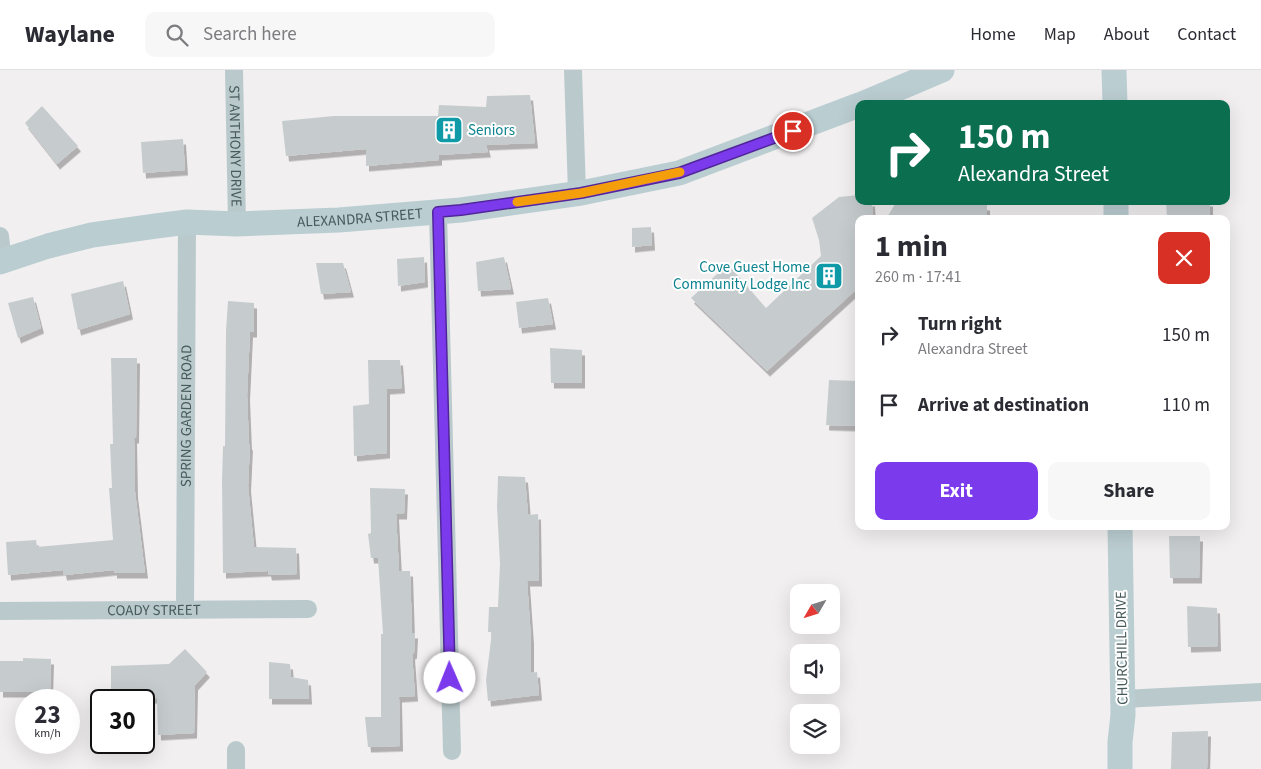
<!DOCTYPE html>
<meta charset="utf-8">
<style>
body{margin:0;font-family:"Source Sans 3",sans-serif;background:#f7f7f7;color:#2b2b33;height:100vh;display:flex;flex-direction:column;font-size:19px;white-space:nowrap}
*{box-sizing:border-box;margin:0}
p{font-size:16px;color:#7c7c81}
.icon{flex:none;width:28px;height:28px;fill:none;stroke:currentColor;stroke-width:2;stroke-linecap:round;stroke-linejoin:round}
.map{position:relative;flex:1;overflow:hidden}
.side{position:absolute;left:855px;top:145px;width:375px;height:315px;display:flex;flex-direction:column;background:#fff;border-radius:10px;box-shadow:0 5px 20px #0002}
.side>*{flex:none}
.banner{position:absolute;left:855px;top:30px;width:375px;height:105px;border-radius:10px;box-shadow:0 5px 20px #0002;background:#0b6e4f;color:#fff;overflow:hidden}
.needle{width:32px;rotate:231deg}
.buttons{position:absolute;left:790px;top:514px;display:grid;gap:10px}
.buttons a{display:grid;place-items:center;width:50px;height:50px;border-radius:10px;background:#fff;box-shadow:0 5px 20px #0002;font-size:25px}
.speed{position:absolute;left:15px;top:619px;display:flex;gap:10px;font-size:25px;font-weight:700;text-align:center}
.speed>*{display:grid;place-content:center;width:65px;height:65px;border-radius:50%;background:#fff;box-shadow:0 5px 20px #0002;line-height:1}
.speed small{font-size:12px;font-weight:400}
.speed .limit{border:2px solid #111;border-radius:8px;background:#fff;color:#111}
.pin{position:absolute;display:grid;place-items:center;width:42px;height:42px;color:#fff;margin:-21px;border:2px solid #fff;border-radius:50%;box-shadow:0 1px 5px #0007}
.me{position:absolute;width:55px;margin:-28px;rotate:359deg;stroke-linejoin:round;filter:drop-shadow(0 0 4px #0008)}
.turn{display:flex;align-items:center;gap:18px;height:105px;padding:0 20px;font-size:22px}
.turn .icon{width:65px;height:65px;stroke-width:2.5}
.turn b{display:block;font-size:35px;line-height:42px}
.round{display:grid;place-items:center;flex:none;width:52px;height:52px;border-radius:10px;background:#f7f7f7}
.overview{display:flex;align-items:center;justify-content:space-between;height:85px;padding:0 20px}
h1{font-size:30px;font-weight:700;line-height:38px}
.button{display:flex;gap:10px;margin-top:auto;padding:10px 20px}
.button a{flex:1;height:58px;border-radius:10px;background:#7c3aed;color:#fff;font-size:20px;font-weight:700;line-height:58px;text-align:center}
.button a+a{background:#f7f7f7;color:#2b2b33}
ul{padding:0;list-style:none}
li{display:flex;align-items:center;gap:15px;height:70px;padding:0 20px}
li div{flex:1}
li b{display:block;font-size:19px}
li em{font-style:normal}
header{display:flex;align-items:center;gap:30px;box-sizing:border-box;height:70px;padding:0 25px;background:#fff;border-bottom:1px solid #e1e1e2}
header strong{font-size:24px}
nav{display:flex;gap:28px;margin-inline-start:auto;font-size:18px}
.search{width:350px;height:45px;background:#f7f7f7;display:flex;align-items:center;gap:12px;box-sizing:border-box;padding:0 18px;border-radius:10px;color:#7c7c81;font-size:19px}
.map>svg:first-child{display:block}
.building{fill:#c6ccce;filter:url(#shadow)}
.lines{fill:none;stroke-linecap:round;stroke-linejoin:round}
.street{stroke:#bacacc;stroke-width:18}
.secondary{stroke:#bacdd1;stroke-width:25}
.route-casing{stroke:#51269a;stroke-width:12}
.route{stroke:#7c3aed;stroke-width:9}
.slow{stroke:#f59e0b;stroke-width:9}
.labels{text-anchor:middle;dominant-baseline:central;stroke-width:4;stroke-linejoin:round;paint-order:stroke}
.culture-label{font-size:15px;fill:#0d838f;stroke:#fff;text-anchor:start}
.street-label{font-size:15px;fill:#475a5c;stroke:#fff}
</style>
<header>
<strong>Waylane</strong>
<div class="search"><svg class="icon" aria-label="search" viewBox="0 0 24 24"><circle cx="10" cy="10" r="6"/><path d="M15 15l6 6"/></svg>Search here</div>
<nav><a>Home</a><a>Map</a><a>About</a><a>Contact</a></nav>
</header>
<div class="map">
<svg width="1261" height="699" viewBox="0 0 1261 699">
<defs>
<filter id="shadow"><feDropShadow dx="3" dy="5.5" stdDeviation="0" flood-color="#0004"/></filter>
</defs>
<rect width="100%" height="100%" fill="#f1eff0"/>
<path class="building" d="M530,25l5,48 -49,2 2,7 -49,3v5l-73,6v-17l-80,7 -4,-35 52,-5h104l1,-11 47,2 1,-11z
M42,36l36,40 -21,18 -32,-41z
M183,69l2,31 -42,3 -2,-31z
M859,125v6h13l1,18h-14v68l-92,84 -76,-73 37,-34 38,44 55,-52 -2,-16 -7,-22 27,-21z
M897,131l90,4v14h-101z
M1166,131h44v18h-43z
M651,157l1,18 -20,2v-19z
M424,187l1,25 -27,4 -1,-27z
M504,187l7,32 -33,2 -2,-29z
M316,193h27l8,29 -30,2z
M123,211l7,33 -52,16 -7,-36z
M33,227l8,31 -23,10 -10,-35z
M548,228l5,26 -34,4 -3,-26z
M228,231l26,2v29h-4l-3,63 2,50 1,-1 -2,42 6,61 42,1 1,26 -28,1 -1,-4 -45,2 -1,-93 1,-34h2l1,-115z
M550,278l32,2v33h-31z
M111,288h26l-1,80h-2l1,54 10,81h-31v-3l-50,5 -1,-5 -55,5 -2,-33 30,-2 1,7 76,-7 -4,-52h3l-2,-44h3z
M368,290h32l2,28 -15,1v64l-33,3 -1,-50 16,-2z
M829,310l30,1v45l-33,-1z
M498,406l27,1 3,38 10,-1 1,67h-12l4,58v34l6,-1 2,23 -51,6 -2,-21 6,-48h-4l1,-25h9l2,-43 -3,-57z
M370,418l35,1 -1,25h-8l3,57h11l2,62h3l-1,20 -2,1 3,42 -16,1 1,49 -32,1 -3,-30h16v-83h2l-5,-76h-7l-3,-24 3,-1z
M1169,466h31l-1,42h-29z
M1187,536l30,2 1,38 -30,1z
M185,579l22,23 -12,13 -1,48 -36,2 -1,-37 -46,2v-34l58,-2z
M23,588l28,1 -1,33h-50v-31h23z
M269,592l21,2 1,13 17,3 1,19h-40z
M1208,661l-1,38h-36l1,-37z"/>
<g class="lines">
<g class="street">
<path id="s1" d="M234,0l3,154"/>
<path d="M573,0l4,123"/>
<path d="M438,142l14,539"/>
<path d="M0,166l3,25"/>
<path id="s2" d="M185,540l2,-388"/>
<path id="s3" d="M0,541l308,-2"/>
<path d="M1123,629l138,-7"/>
<path d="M236,699v-19"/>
</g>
<g class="secondary">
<path d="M1114,0l1,34"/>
<path d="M862,34l80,-34"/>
<path d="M1116,131v18"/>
<path id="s4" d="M0,192l48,-16 44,-11 64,-9 31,-4 50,2 102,-4 122,-10 120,-17 98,-20 180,-68"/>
<path d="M1120,699v-27l3,-27 -3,-189"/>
</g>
</g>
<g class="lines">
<defs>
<path id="route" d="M450,608l-12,-466 23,-2 120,-17 98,-20 114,-42"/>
</defs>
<use href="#route" class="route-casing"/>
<use href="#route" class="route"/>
<path class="slow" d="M517,132l64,-9 99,-21"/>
</g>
<defs>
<symbol id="building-square" viewBox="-11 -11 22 22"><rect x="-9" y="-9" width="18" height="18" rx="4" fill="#0f9aa8" stroke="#fff"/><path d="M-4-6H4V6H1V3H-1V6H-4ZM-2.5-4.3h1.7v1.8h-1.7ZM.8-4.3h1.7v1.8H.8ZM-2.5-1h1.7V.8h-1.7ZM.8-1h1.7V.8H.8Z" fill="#fff"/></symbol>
</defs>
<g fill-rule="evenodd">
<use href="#building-square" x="433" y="44" width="32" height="32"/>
<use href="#building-square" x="813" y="190" width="32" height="32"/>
</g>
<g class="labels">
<g class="culture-label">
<text x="468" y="60">Seniors</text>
<text x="810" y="197" text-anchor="end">Cove Guest Home<tspan x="810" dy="17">Community Lodge Inc</tspan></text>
</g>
<g class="street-label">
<text stroke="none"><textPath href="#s1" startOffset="76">ST ANTHONY DRIVE</textPath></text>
<text stroke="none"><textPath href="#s4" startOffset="365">ALEXANDRA STREET</textPath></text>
<text stroke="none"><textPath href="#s2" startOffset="194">SPRING GARDEN ROAD</textPath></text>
<text stroke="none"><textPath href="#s3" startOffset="154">COADY STREET</textPath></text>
<text transform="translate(1122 578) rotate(-91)">CHURCHILL DRIVE</text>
</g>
</g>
</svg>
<div class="buttons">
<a><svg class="needle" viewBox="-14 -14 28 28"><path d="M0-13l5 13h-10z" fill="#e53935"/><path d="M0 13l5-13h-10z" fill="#7c7c81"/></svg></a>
<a><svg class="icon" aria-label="sound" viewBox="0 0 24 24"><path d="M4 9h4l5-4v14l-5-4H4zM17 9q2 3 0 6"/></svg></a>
<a><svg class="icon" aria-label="layers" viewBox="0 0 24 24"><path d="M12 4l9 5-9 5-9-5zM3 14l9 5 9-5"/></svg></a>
</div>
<div class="speed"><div>23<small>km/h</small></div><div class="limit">30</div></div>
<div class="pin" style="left:793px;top:61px;background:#d93025"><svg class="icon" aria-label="arrive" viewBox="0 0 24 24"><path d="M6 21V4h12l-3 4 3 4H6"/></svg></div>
<svg class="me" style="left:450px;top:608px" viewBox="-20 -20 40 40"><circle r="19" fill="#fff"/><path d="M0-13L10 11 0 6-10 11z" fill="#7c3aed"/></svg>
<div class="banner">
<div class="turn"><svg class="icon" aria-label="right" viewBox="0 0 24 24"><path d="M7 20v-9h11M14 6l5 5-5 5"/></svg><div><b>150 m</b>Alexandra Street</div></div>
</div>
<section class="side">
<div class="overview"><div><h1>1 min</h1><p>260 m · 17:41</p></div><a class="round" style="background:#d93025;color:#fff"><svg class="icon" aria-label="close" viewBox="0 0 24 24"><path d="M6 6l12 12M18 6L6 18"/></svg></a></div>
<ul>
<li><svg class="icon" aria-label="right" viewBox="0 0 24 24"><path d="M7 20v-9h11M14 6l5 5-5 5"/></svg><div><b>Turn right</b><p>Alexandra Street</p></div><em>150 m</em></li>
<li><svg class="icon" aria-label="arrive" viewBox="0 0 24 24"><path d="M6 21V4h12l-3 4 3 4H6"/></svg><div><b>Arrive at destination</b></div><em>110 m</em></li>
</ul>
<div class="button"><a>Exit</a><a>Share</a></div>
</section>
</div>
